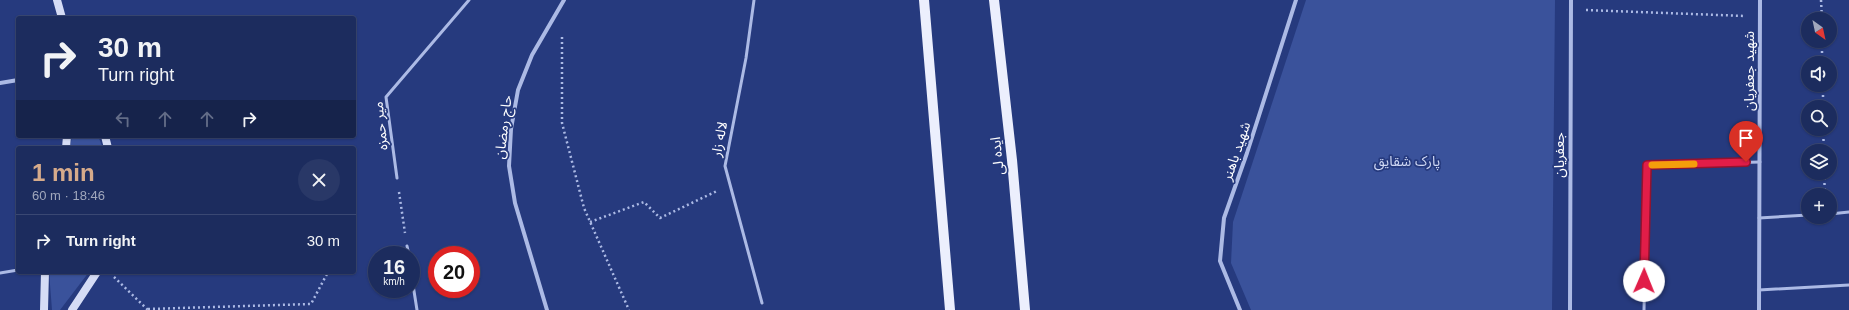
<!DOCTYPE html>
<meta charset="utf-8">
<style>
body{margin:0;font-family:Arial,"Noto Sans Arabic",sans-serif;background:#293867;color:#f1f3f6;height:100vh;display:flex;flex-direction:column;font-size:15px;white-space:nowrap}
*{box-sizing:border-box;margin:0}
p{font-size:13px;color:#a0a7bc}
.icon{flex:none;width:22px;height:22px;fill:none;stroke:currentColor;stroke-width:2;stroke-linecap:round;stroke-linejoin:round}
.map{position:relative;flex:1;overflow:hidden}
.panel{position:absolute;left:16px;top:146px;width:340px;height:128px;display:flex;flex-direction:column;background:#1c2c5e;border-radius:4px;box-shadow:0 1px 3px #0004,0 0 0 1px #3a4873}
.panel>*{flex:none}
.banner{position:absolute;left:16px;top:16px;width:340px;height:122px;border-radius:4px;box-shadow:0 1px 3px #0004,0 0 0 1px #3a4873;background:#1c2c5e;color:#f1f3f6;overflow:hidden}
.needle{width:26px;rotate:147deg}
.controls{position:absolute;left:1801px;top:12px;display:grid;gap:8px}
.controls a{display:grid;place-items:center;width:36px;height:36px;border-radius:50%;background:#1c2c5e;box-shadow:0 1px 3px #0004,0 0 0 1px #3a4873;font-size:20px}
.speed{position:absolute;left:368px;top:246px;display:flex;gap:8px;font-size:20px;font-weight:700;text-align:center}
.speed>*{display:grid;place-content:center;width:52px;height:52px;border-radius:50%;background:#1c2c5e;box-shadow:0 1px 3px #0004,0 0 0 1px #3a4873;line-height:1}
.speed small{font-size:10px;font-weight:400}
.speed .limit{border:6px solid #d22;background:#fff;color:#111}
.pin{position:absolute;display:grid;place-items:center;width:34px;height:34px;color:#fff;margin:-41px -17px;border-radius:50% 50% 50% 0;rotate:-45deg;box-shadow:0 0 4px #0007}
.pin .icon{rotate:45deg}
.me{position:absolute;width:44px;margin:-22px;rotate:1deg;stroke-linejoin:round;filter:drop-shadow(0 0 3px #0008)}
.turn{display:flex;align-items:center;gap:14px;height:84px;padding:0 16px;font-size:18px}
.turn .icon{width:52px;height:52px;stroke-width:2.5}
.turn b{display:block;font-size:28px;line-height:34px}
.lanes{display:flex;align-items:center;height:38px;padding:0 16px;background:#0003;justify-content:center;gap:20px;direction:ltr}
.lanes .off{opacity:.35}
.round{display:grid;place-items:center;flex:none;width:42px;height:42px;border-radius:21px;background:#293867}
.headline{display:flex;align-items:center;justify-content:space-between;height:68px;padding:0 16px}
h1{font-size:24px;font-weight:700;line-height:30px;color:#d6ab8b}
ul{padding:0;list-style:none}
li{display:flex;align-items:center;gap:12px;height:52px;padding:0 16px;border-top:1px solid #3a4873}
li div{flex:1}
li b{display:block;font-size:15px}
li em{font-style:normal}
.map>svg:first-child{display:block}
.green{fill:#3a529b}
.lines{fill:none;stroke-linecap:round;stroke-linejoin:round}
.path{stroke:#acbae5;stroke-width:2.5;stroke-dasharray:2 3;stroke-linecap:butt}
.service{stroke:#acbae5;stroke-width:3}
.minor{stroke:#acbae5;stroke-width:4}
.secondary{stroke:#d5dcf5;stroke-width:8}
.primary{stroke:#eceffd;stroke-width:10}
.route-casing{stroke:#92132f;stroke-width:10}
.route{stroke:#e11d48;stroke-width:7}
.slow{stroke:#f59e0b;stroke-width:7}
.labels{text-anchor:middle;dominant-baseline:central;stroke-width:3.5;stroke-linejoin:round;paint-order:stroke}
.street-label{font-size:14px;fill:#fff;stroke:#263a7e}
.park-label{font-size:14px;fill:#cfd8f4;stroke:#263a7e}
</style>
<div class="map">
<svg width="1849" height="310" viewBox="0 0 1849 310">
<rect width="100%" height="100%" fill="#263a7e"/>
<path class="green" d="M1306,0h249l-3,310h-301l-20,-47 2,-41z
M72,136h26l5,12h-33z
M49,272h40l-29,38h-8z"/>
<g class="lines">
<path class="path" d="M1821,0l1,19
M1586,10l159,6
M562,37v86l22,85 45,102
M1822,41v22
M1823,85v22
M1823,129l1,22
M1824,173l1,22
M399,192l6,41
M590,222l54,-20 16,16 57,-27
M114,277l34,33
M148,309l163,-5 17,-32"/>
<path class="service" d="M754,0l-8,58 -21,108 37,137
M397,178l-11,-81 83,-97
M1830,214l19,-2
M1759,218l49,-3
M407,246l2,9
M411,272l6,38
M0,273l18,-3
M1759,290l90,-5
M1644,310l3,-145 113,-3"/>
<path class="minor" d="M0,83l18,-3
M547,310l-32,-107 -6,-37 2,-37 7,-39 14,-35 32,-55
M1240,310l-20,-49 4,-43 23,-65 49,-153
M1570,310l1,-310
M1759,310l1,-310"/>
<path class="secondary" d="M57,0l5,18
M105,136l3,12
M66,148l1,-12
M44,310l1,-38
M72,310l25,-38"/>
<path class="primary" d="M924,0l26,310
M994,0l18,160 13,150"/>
</g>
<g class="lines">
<defs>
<path id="route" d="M1644,281l3,-116 99,-3"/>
</defs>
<use href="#route" class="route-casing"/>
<use href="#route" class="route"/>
<path class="slow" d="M1652,165l42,-1"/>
</g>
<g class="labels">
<g class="street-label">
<text transform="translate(1749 71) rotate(-90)">شهید جعفریان</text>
<text transform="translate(380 126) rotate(-96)">میر حمزه</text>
<text transform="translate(503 127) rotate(-83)">حاج رمضان</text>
<text transform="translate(719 139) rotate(-79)">لاله زار</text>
<text transform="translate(1236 151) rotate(-71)">شهید باهنر</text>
<text transform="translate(1559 155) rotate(-90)">جعفریان</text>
<text transform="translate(997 156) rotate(-96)">ایده لى</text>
</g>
<g class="park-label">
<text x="1407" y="161">پارک شقایق</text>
</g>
</g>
</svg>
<div class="controls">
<a><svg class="needle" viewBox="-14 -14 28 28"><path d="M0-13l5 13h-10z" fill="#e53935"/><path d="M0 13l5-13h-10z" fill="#a0a7bc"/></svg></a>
<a><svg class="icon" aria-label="sound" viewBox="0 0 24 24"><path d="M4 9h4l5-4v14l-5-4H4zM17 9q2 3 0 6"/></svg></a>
<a><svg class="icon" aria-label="search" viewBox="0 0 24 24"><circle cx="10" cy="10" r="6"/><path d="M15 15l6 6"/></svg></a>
<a><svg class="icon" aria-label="layers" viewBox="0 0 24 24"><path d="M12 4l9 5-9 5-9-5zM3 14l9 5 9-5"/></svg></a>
<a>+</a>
</div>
<div class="speed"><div>16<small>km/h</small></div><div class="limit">20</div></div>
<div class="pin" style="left:1746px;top:162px;background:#d93025"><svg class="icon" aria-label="arrive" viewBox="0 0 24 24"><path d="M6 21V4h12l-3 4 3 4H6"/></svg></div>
<svg class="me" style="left:1644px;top:281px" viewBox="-20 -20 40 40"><circle r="19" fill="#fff"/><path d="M0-13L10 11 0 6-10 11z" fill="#e11d48"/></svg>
<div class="banner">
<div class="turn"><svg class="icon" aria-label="right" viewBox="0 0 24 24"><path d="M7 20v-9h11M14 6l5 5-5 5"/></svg><div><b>30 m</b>Turn right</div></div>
<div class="lanes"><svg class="icon off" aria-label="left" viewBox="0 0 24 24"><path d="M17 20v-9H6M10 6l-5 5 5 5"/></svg><svg class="icon off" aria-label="ahead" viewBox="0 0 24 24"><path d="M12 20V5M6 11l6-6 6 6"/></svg><svg class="icon off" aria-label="ahead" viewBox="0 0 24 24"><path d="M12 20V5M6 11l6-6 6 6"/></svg><svg class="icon" aria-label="right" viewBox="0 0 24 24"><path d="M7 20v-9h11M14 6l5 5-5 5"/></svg></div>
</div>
<section class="panel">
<div class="headline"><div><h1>1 min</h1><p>60 m · 18:46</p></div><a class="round"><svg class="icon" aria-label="close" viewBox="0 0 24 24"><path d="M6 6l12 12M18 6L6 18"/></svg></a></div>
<ul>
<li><svg class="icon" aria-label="right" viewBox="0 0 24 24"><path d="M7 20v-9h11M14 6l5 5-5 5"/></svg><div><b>Turn right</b></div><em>30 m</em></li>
</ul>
</section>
</div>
